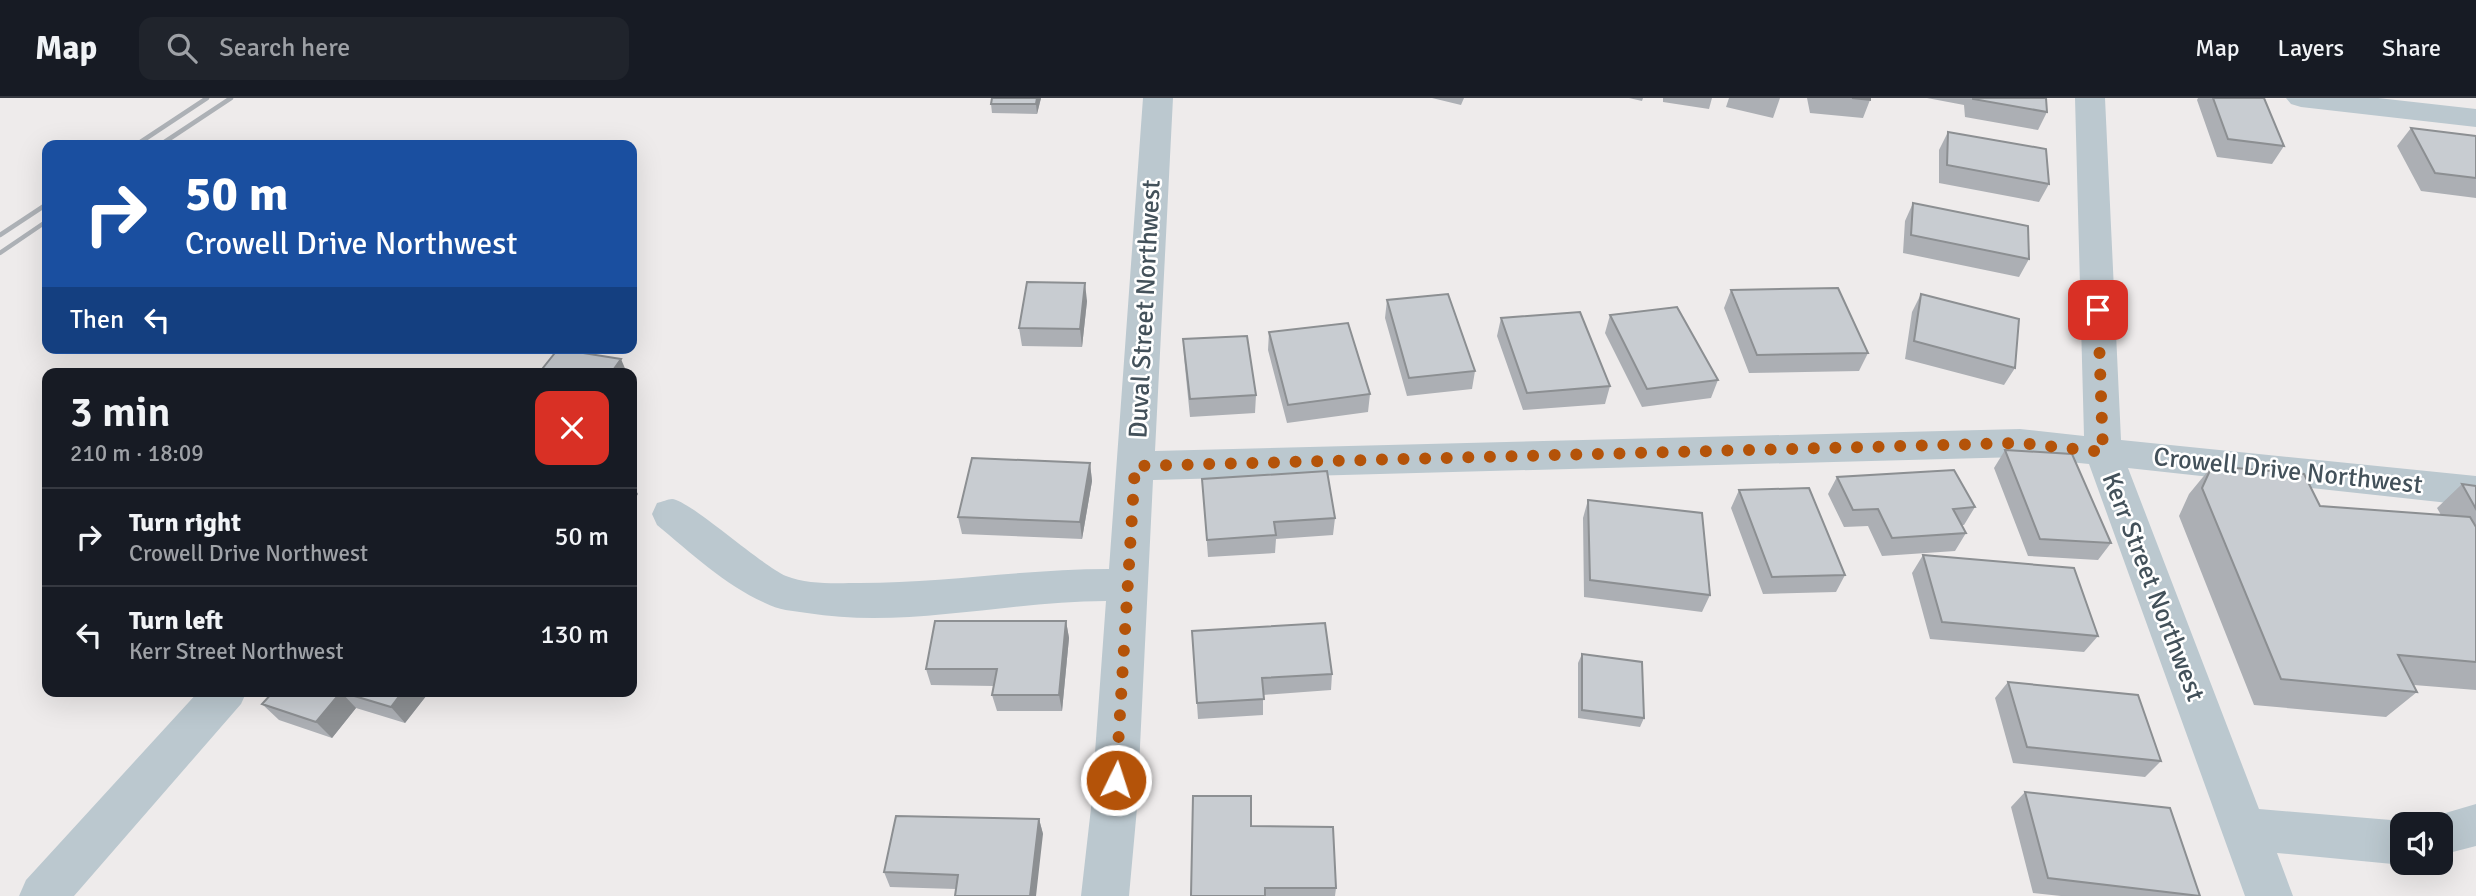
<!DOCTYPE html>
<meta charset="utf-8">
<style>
body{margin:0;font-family:Signika,sans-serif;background:#20242c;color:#f1f3f6;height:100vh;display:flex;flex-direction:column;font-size:26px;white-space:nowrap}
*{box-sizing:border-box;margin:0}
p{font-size:23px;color:#9ea1a6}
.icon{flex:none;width:38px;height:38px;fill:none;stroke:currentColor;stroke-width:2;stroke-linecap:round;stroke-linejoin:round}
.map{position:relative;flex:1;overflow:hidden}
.sheet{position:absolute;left:42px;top:270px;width:595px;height:329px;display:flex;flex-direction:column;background:#171b24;border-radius:14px;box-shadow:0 7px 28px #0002}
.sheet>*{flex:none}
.guide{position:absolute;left:42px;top:42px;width:595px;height:214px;border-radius:14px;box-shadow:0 7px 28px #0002;background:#1a4fa0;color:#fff;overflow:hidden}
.controls{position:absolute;left:2390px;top:714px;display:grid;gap:14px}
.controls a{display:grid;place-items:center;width:63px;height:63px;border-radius:14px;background:#171b24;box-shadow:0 7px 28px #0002;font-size:35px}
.pin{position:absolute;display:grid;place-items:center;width:60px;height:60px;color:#fff;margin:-30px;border-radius:14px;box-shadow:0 4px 10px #0006}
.me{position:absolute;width:77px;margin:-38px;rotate:4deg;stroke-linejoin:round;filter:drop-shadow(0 0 5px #0008)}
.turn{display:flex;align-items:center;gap:24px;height:147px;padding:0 28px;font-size:32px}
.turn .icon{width:91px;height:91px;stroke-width:2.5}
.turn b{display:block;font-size:49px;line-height:60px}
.then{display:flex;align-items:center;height:66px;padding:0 28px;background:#0003;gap:14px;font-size:26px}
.round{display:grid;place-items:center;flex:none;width:74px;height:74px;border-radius:14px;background:#20242c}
.head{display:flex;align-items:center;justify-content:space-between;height:119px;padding:0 28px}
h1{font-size:42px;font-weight:600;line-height:52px}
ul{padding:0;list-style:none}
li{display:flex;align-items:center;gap:21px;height:98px;padding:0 28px;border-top:2px solid #363941}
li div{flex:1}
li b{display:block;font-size:26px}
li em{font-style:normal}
header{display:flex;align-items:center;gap:42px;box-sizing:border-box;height:98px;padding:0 35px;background:#171b24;border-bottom:2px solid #363941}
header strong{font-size:33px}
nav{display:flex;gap:38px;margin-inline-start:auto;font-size:24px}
.search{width:490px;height:63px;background:#20242c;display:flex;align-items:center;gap:18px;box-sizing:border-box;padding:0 24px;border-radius:14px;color:#9ea1a6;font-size:26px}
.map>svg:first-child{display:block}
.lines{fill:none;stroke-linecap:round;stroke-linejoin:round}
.minor{fill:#bbc8cf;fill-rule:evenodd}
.rail{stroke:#adb1b6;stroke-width:4.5}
.wall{fill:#acafb4}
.shaded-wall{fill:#8c8f92}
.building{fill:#c8ccd1;stroke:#8c8f92;stroke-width:2}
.route{stroke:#b45309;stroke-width:12;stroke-dasharray:0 21.6}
.labels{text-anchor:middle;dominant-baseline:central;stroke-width:5;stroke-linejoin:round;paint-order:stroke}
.street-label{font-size:26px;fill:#43515a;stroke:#fff}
</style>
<header>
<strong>Map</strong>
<div class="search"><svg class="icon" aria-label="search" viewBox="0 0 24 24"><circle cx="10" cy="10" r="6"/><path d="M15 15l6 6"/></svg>Search here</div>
<nav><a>Map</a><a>Layers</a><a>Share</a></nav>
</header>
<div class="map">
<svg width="2476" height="798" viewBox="0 0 2476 798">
<rect width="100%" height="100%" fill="#eeebeb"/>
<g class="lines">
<path class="minor" d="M1143,0h30l-18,353 865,-22 64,7 -9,-338h30l16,342 355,36v30l-348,-38 131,341 144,12 8,3h-8v39h5l-5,2 -126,-12 16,43h-48l-156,-432 -69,-7 -867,23 -16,328 -8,88h-48l10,-88 15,-207c-99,0 -200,28 -299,12 -14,-2 -29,-3 -42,-10 -40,-18 -74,-50 -108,-78l-5,-11 5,-11c5,-1 11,-4 15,-4 19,2 86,64 114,77 22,9 51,7 74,7 83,0 165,-14 249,-14z
M2286,0h92l98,11v18l-175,-20 -10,-3z
M199,593h48l-6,13 -167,192h-55l7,-16z
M2476,706v42l-35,9v-31h-19l3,-5z"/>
<path class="rail" d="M136,47l71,-47
M160,47l71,-47
M0,137l47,-31
M0,155l47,-32"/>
</g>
<path class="wall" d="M992,0h49l-4,16 -45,-1 -1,-9z
M1432,0h32l-3,7z
M1629,0h14l-1,3z
M1663,0h49l-3,11 -46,-7z
M1729,0h51l-7,20 -47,-11z
M1807,0h63v2l-7,18 -53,-5z
M1927,0h119l1,14 -9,18 -73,-13 -1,-12z
M2198,0h66l20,48 -12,18 -55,-7 -20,-57z
M2411,30l65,8v62l-55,-7 -24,-45z
M1948,34l101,52 -10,18 -100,-19v-33z
M1913,105l116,56 -10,18 -116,-24 2,-32z
M1731,192l137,63 -9,18 -110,2 -25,-65z
M1921,196l94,74 -11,17 -99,-26 7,-47z
M1387,202l88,71 -3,18 -65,7 -22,-78z
M1087,203l-5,46 -60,-1 -3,-18z
M1610,217l108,65 -7,18 -69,9 -37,-74z
M1501,220l109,68 -5,18 -82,6 -26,-74z
M1269,234l101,62 -2,18 -81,11 -19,-73z
M1183,241l73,56 -1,18 -65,4 -6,-60z
M2005,352l106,93 -13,17 -70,-4 -34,-88z
M1090,365l2,18 -10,58 -120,-5 -4,-17z
M2212,368l108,40 121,9 -4,-7 25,-24 14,2v204l-62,-5 3,7 -31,25 -132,-12 -75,-189 10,-22z
M1837,379l138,30 -11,18h-3l5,8 -11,18 -73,5 -14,-30 -24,1 -16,-33z
M1202,381l133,39 -2,17 -57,4 -1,14 -67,4z
M1739,392l106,85 -9,17 -73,2 -32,-86z
M1588,402l122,95 -8,17 -118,-15 -1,-79z
M1923,457l175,81 -14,16 -154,-13 -18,-66z
M1066,523l3,17 -7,73h-65l-5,-16 2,-9 -63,-1 -5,-16z
M1192,533l140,43 -1,16 -68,5v20l-65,4z
M1582,556l62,64 -4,9 -62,-9v-55z
M2008,584l153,79 -16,16 -132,-14 -18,-65z
M274,593h156l-25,32 -49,-15 -24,30 -53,-18 -17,-16z
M2025,694l175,104h-139l-28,-3 -22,-86z
M1039,721l4,15 -87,55 -66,-2 -6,-15z
M1251,728l85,62 -1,8h-144z"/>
<path class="shaded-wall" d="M1037,0h4l-4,16 -1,-10z
M1085,185l2,18 -5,46 -2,-18z
M621,261l6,14h-16z
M1090,365l2,18 -10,58 -2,-17z
M632,385l6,11 -6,10z
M1066,523l3,17 -7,73 -3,-16z
M403,593h27l-25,32 -14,-16z
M341,594l15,16 -24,30 -16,-16z
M1039,721l4,15 -7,62h-6z"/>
<path class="building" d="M992,0h45l-1,6h-45z
M1852,0h18v2z
M1973,0h73l1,14 -74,-13z
M2213,0h51l20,48 -56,-7z
M2411,30l65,8v42l-41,-5z
M1948,34l98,17 3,35 -102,-19z
M1913,105l115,23 1,33 -118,-24z
M1027,184l58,1 -5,46 -61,-1z
M1838,190l30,65 -111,2 -26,-65z
M1448,196l27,77 -66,7 -22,-78z
M1921,196l98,25 -4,49 -101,-27z
M1677,209l41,73 -71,9 -37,-74z
M1580,214l30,74 -83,7 -26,-75z
M1348,225l22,71 -82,11 -19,-73z
M1247,238l9,59 -66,4 -7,-60z
M558,251l63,10 -10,14h-72z
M2005,352l67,4 39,89 -71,-4z
M972,360l118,5 -10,59 -122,-5z
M2212,368l92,8 16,32 150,11 6,10v135l-78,-7 19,37 -136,-13 -79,-191z
M1954,372l21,37 -22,2 13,24 -74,5 -14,-29 -25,1 -16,-33z
M1327,373l8,47 -61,4 2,13 -69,5 -5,-61z
M2462,386l14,2v23z
M1809,390l36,87 -73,2 -33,-87z
M1588,402l114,13 8,82 -120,-15z
M1923,457l151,13 24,68 -156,-14z
M935,523h131l-7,74h-67l5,-26h-71z
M1325,525l7,51 -70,4 2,21 -67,4 -5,-72z
M1582,556l60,8 2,56 -62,-8z
M2008,584l130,13 23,66 -134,-14z
M274,593h129l-12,16 -50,-15 -25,30 -54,-18z
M2025,694l145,16 30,88 -152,-18z
M1193,698h58v30l82,1 3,61h-71v8h-74z
M896,718l143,3 -9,77h-75l3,-21 -74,-3z"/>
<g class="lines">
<path class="route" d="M1116,682l19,-314 885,-23 83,9 -5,-142"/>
</g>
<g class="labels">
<g class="street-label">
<text transform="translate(1145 211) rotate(-87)">Duval Street Northwest</text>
<text transform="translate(2288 373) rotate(6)">Crowell Drive Northwest</text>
<text transform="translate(2153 489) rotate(69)">Kerr Street Northwest</text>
</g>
</g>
</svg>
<div class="controls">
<a><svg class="icon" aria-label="sound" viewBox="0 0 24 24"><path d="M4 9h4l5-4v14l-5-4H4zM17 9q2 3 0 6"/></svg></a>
</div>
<div class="pin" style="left:2098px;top:212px;background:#d93025"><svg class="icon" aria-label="arrive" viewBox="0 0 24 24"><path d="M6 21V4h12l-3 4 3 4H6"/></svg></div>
<svg class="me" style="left:1116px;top:682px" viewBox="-20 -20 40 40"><circle r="17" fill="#b45309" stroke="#fff" stroke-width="3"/><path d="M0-11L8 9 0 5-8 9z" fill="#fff"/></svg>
<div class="guide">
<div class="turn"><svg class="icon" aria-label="right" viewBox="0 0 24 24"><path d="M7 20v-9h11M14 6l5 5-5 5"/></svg><div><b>50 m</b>Crowell Drive Northwest</div></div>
<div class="then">Then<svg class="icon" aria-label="left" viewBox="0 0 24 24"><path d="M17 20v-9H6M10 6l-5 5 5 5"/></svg></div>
</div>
<section class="sheet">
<div class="head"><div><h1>3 min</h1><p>210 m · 18:09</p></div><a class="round" style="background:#d93025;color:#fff"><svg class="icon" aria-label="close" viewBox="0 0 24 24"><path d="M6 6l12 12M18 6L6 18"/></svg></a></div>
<ul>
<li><svg class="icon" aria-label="right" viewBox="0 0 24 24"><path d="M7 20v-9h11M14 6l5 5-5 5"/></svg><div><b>Turn right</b><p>Crowell Drive Northwest</p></div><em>50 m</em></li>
<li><svg class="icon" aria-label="left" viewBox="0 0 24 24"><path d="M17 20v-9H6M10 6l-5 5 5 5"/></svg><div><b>Turn left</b><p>Kerr Street Northwest</p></div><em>130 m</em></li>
</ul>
</section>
</div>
